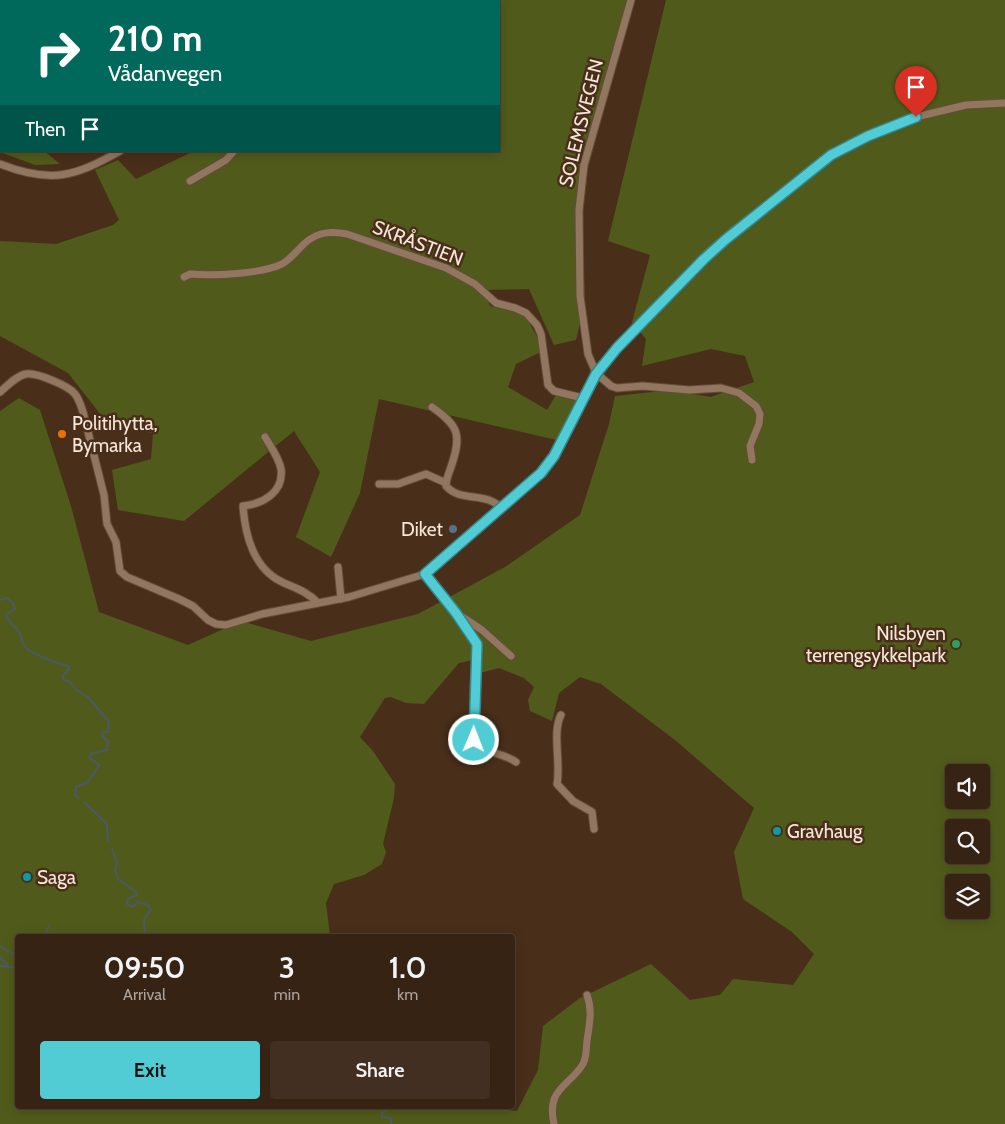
<!DOCTYPE html>
<meta charset="utf-8">
<style>
body{margin:0;font-family:Cabin,sans-serif;background:#422f22;color:#f1f3f6;height:100vh;display:flex;flex-direction:column;font-size:19px;white-space:nowrap}
*{box-sizing:border-box;margin:0}
p{font-size:16px;color:#aaa4a0}
.icon{flex:none;width:28px;height:28px;fill:none;stroke:currentColor;stroke-width:2;stroke-linecap:round;stroke-linejoin:round}
.map{position:relative;flex:1;overflow:hidden}
.side{position:absolute;left:15px;top:934px;width:500px;height:175px;display:flex;flex-direction:column;background:#372314;border-radius:5px;box-shadow:0 2px 12px #0003,0 0 0 1px #514034}
.side>*{flex:none}
.guide{position:absolute;left:0px;top:0px;width:500px;height:152px;box-shadow:0 2px 12px #0003,0 0 0 1px #514034;background:#00695c;color:#fff;overflow:hidden}
.fabs{position:absolute;left:945px;top:764px;display:grid;gap:10px}
.fabs a{display:grid;place-items:center;width:45px;height:45px;border-radius:5px;background:#372314;box-shadow:0 2px 12px #0003,0 0 0 1px #514034;font-size:25px}
.pin{position:absolute;display:grid;place-items:center;width:42px;height:42px;color:#fff;margin:-51px -21px;border-radius:50% 50% 50% 0;rotate:-45deg;box-shadow:0 0 5px #0007}
.pin .icon{rotate:45deg}
.me{position:absolute;width:55px;margin:-28px;rotate:1deg;stroke-linejoin:round;filter:drop-shadow(0 0 4px #0008)}
.turn{display:flex;align-items:center;gap:18px;height:105px;padding:0 25px;font-size:22px}
.turn .icon{width:65px;height:65px;stroke-width:2.5}
.turn b{display:block;font-size:35px;line-height:42px}
.then{display:flex;align-items:center;height:48px;padding:0 25px;background:#0003;gap:10px;font-size:19px}
.eta{display:flex;justify-content:space-evenly;align-items:center;height:85px;text-align:center}
.eta b{font-size:30px;font-weight:600;line-height:35px}
.cta{display:flex;gap:10px;margin-top:auto;padding:10px 25px}
.cta a{flex:1;height:58px;border-radius:5px;background:#51ccd4;color:#111;font-size:20px;font-weight:600;line-height:58px;text-align:center}
.cta a+a{background:#422f22;color:#f1f3f6}
.map>svg:first-child{display:block}
.green{fill:#505b1b;fill-rule:evenodd}
.lines{fill:none;stroke-linecap:round;stroke-linejoin:round}
.stream{stroke:#4c5864;stroke-width:2}
.street-casing{stroke:#624d3b;stroke-width:9}
.street{stroke:#93765f;stroke-width:7}
.route-casing{stroke:#35858a;stroke-width:12}
.route{stroke:#51ccd4;stroke-width:9}
.food-dot{fill:#e8710a;stroke:#492f1a;stroke-width:2}
.service-dot{fill:#5c6f8a;stroke:#492f1a;stroke-width:2}
.leisure-dot{fill:#2e9e5b;stroke:#492f1a;stroke-width:2}
.culture-dot{fill:#0f9aa8;stroke:#492f1a;stroke-width:2}
.labels{text-anchor:middle;dominant-baseline:central;stroke-width:5;stroke-linejoin:round;paint-order:stroke}
.street-label{font-size:19px;fill:#f7e6da;stroke:#492f1a}
.poi-label{font-size:19px;fill:#f7e6da;stroke:#492f1a;text-anchor:start}
</style>
<div class="map">
<svg width="1005" height="1124" viewBox="0 0 1005 1124">
<rect width="100%" height="100%" fill="#492f1a"/>
<path class="green" d="M0,0h73l-72,1v150h43l16,13 -25,1 -35,-13z
M252,0h382l-46,168 -6,56 3,78 -9,38 -22,5 -25,-56 -44,1 5,16 34,8 21,36 -29,14 -8,23 39,23 10,-17 22,7 -18,41 -182,-42 -19,94 -29,64 -35,-20 24,-65 -26,-41 -110,90 -66,-11 -6,-40 39,-11 2,-26 -44,-8 -41,-52 -68,-37v-95l56,3 57,-19 6,-5 -24,-50 23,-10 18,19 58,-28h305v-150z
M666,0h339v1124h-1005v-713l19,-13 21,12 31,96 28,106 89,33 53,-24 70,20 107,-27 87,-47 75,-52 29,-91 6,-28 56,-6 40,7 43,-15 -9,-26 -34,-7 -69,17 4,-27 -14,-17 18,-67 -42,-14zM473,660l7,13 19,-5 25,10 10,9 -6,13 2,11 22,10 7,-28 21,-16 21,7 74,56 79,68 -20,44 9,47 49,33 22,22 -21,31 -60,-6 -13,16 -30,5 -39,-36 -71,34 -37,28 -5,44 -21,41 -19,-2 -1,-3h-479v-170h132l17,-3 6,3h157l-4,-33 8,-19 30,-9 18,-11 4,-12 -3,-8 11,-46 1,-14 -22,-33 -13,-14 25,-39 6,-1 15,6 18,1 35,-41zM954,772h27v28h-27zM954,828h27v27h-27zM954,882h27v28h-27z"/>
<g class="lines">
<path class="stream" d="M0,600l7,-2 6,5 2,6 -9,5c1,9 9,11 13,18 3,5 3,11 6,15 4,6 35,17 43,19l1,3 -6,7 1,4 5,1 7,9 13,8 20,24 -1,9 -5,2 -1,3 6,5 -1,9 -15,3 -3,4 10,8 -11,17 -12,5 -1,8 4,3
M84,802l23,22 1,17
M112,849l5,13 -2,9 3,8 17,12 2,4 -9,4 -1,5 6,3 5,-5 10,3 3,5 -7,9 1,17
M44,936l5,-10
M0,946l18,11
M0,957l9,10
M0,966l18,2
M388,1106l1,2 -7,5v4l9,1v6"/>
<defs>
<path id="street" d="M204,0l1,1
M631,0l-47,165 -5,45 1,86 8,58 8,19 15,13 6,2 26,-2 46,4 32,-2 18,5 17,13 4,8 -1,10 -9,22 2,14
M169,1l2,-1
M385,1v-1
M0,49h1
M0,164c51,20 74,13 120,-13
M190,181l36,-21 8,-9
M184,277l6,-3c24,2 71,0 92,-10 7,-4 12,-10 17,-15 14,-16 28,-19 48,-15l99,34 29,16 21,19 19,5 11,5 11,12 4,9 7,51 6,6 29,7
M0,392c7,-6 16,-16 26,-18 10,-2 43,12 49,20 4,5 6,12 8,18l21,83 3,29 9,18 4,29 7,6 52,22 14,7 15,14 8,4 10,1 36,-11 87,-17 76,-23 116,-101 13,-17 42,-83 21,-25 108,-108 83,-68 35,-24 73,-31 50,-12 39,-2
M432,407c27,19 30,28 19,60 -2,6 -5,12 -5,19 15,17 40,5 55,22
M265,437c6,10 14,21 16,32 3,23 -18,35 -38,37 2,29 11,63 39,76 13,6 26,10 36,21
M379,484h19l28,-10 20,9
M338,567l3,32
M425,574l31,39 21,31 -3,42v55c9,12 30,12 42,21
M458,614l24,16 29,26
M561,715c-9,16 0,49 -4,69l16,17 19,11 2,17
M554,1124c-8,-36 15,-37 29,-60 4,-8 3,-14 4,-23 2,-16 6,-30 0,-46"/>
</defs>
<use href="#street" class="street-casing"/>
<use href="#street" class="street"/>
</g>
<g class="lines">
<defs>
<path id="route" d="M474,740l3,-96 -21,-31 -31,-39 116,-101 13,-17 42,-82 21,-26 87,-89 21,-19 106,-85 37,-19 48,-19"/>
</defs>
<use href="#route" class="route-casing"/>
<use href="#route" class="route"/>
</g>
<circle class="food-dot" cx="62" cy="434" r="5"/>
<circle class="service-dot" cx="453" cy="529" r="5"/>
<circle class="leisure-dot" cx="956" cy="644" r="5"/>
<g class="culture-dot">
<circle cx="777" cy="831" r="5"/>
<circle cx="27" cy="877" r="5"/>
</g>
<g class="labels">
<g class="street-label">
<text transform="translate(581 123) rotate(-76)">SOLEMSVEGEN</text>
<text transform="translate(418 243) rotate(21)">SKRÅSTIEN</text>
</g>
<g class="poi-label">
<text x="72" y="423">Politihytta,<tspan x="72" dy="22">Bymarka</tspan></text>
<text x="443" y="529" text-anchor="end">Diket</text>
<text x="946" y="633" text-anchor="end">Nilsbyen<tspan x="946" dy="22">terrengsykkelpark</tspan></text>
<text x="787" y="831">Gravhaug</text>
<text x="37" y="877">Saga</text>
</g>
</g>
</svg>
<div class="fabs">
<a><svg class="icon" aria-label="sound" viewBox="0 0 24 24"><path d="M4 9h4l5-4v14l-5-4H4zM17 9q2 3 0 6"/></svg></a>
<a><svg class="icon" aria-label="search" viewBox="0 0 24 24"><circle cx="10" cy="10" r="6"/><path d="M15 15l6 6"/></svg></a>
<a><svg class="icon" aria-label="layers" viewBox="0 0 24 24"><path d="M12 4l9 5-9 5-9-5zM3 14l9 5 9-5"/></svg></a>
</div>
<div class="pin" style="left:916px;top:117px;background:#d93025"><svg class="icon" aria-label="arrive" viewBox="0 0 24 24"><path d="M6 21V4h12l-3 4 3 4H6"/></svg></div>
<svg class="me" style="left:474px;top:740px" viewBox="-20 -20 40 40"><circle r="17" fill="#51ccd4" stroke="#fff" stroke-width="3"/><path d="M0-11L8 9 0 5-8 9z" fill="#fff"/></svg>
<div class="guide">
<div class="turn"><svg class="icon" aria-label="right" viewBox="0 0 24 24"><path d="M7 20v-9h11M14 6l5 5-5 5"/></svg><div><b>210 m</b>Vådanvegen</div></div>
<div class="then">Then<svg class="icon" aria-label="arrive" viewBox="0 0 24 24"><path d="M6 21V4h12l-3 4 3 4H6"/></svg></div>
</div>
<section class="side">
<div class="eta">
<div><b>09:50</b><p>Arrival</p></div>
<div><b>3</b><p>min</p></div>
<div><b>1.0</b><p>km</p></div>
</div>
<div class="cta"><a>Exit</a><a>Share</a></div>
</section>
</div>
